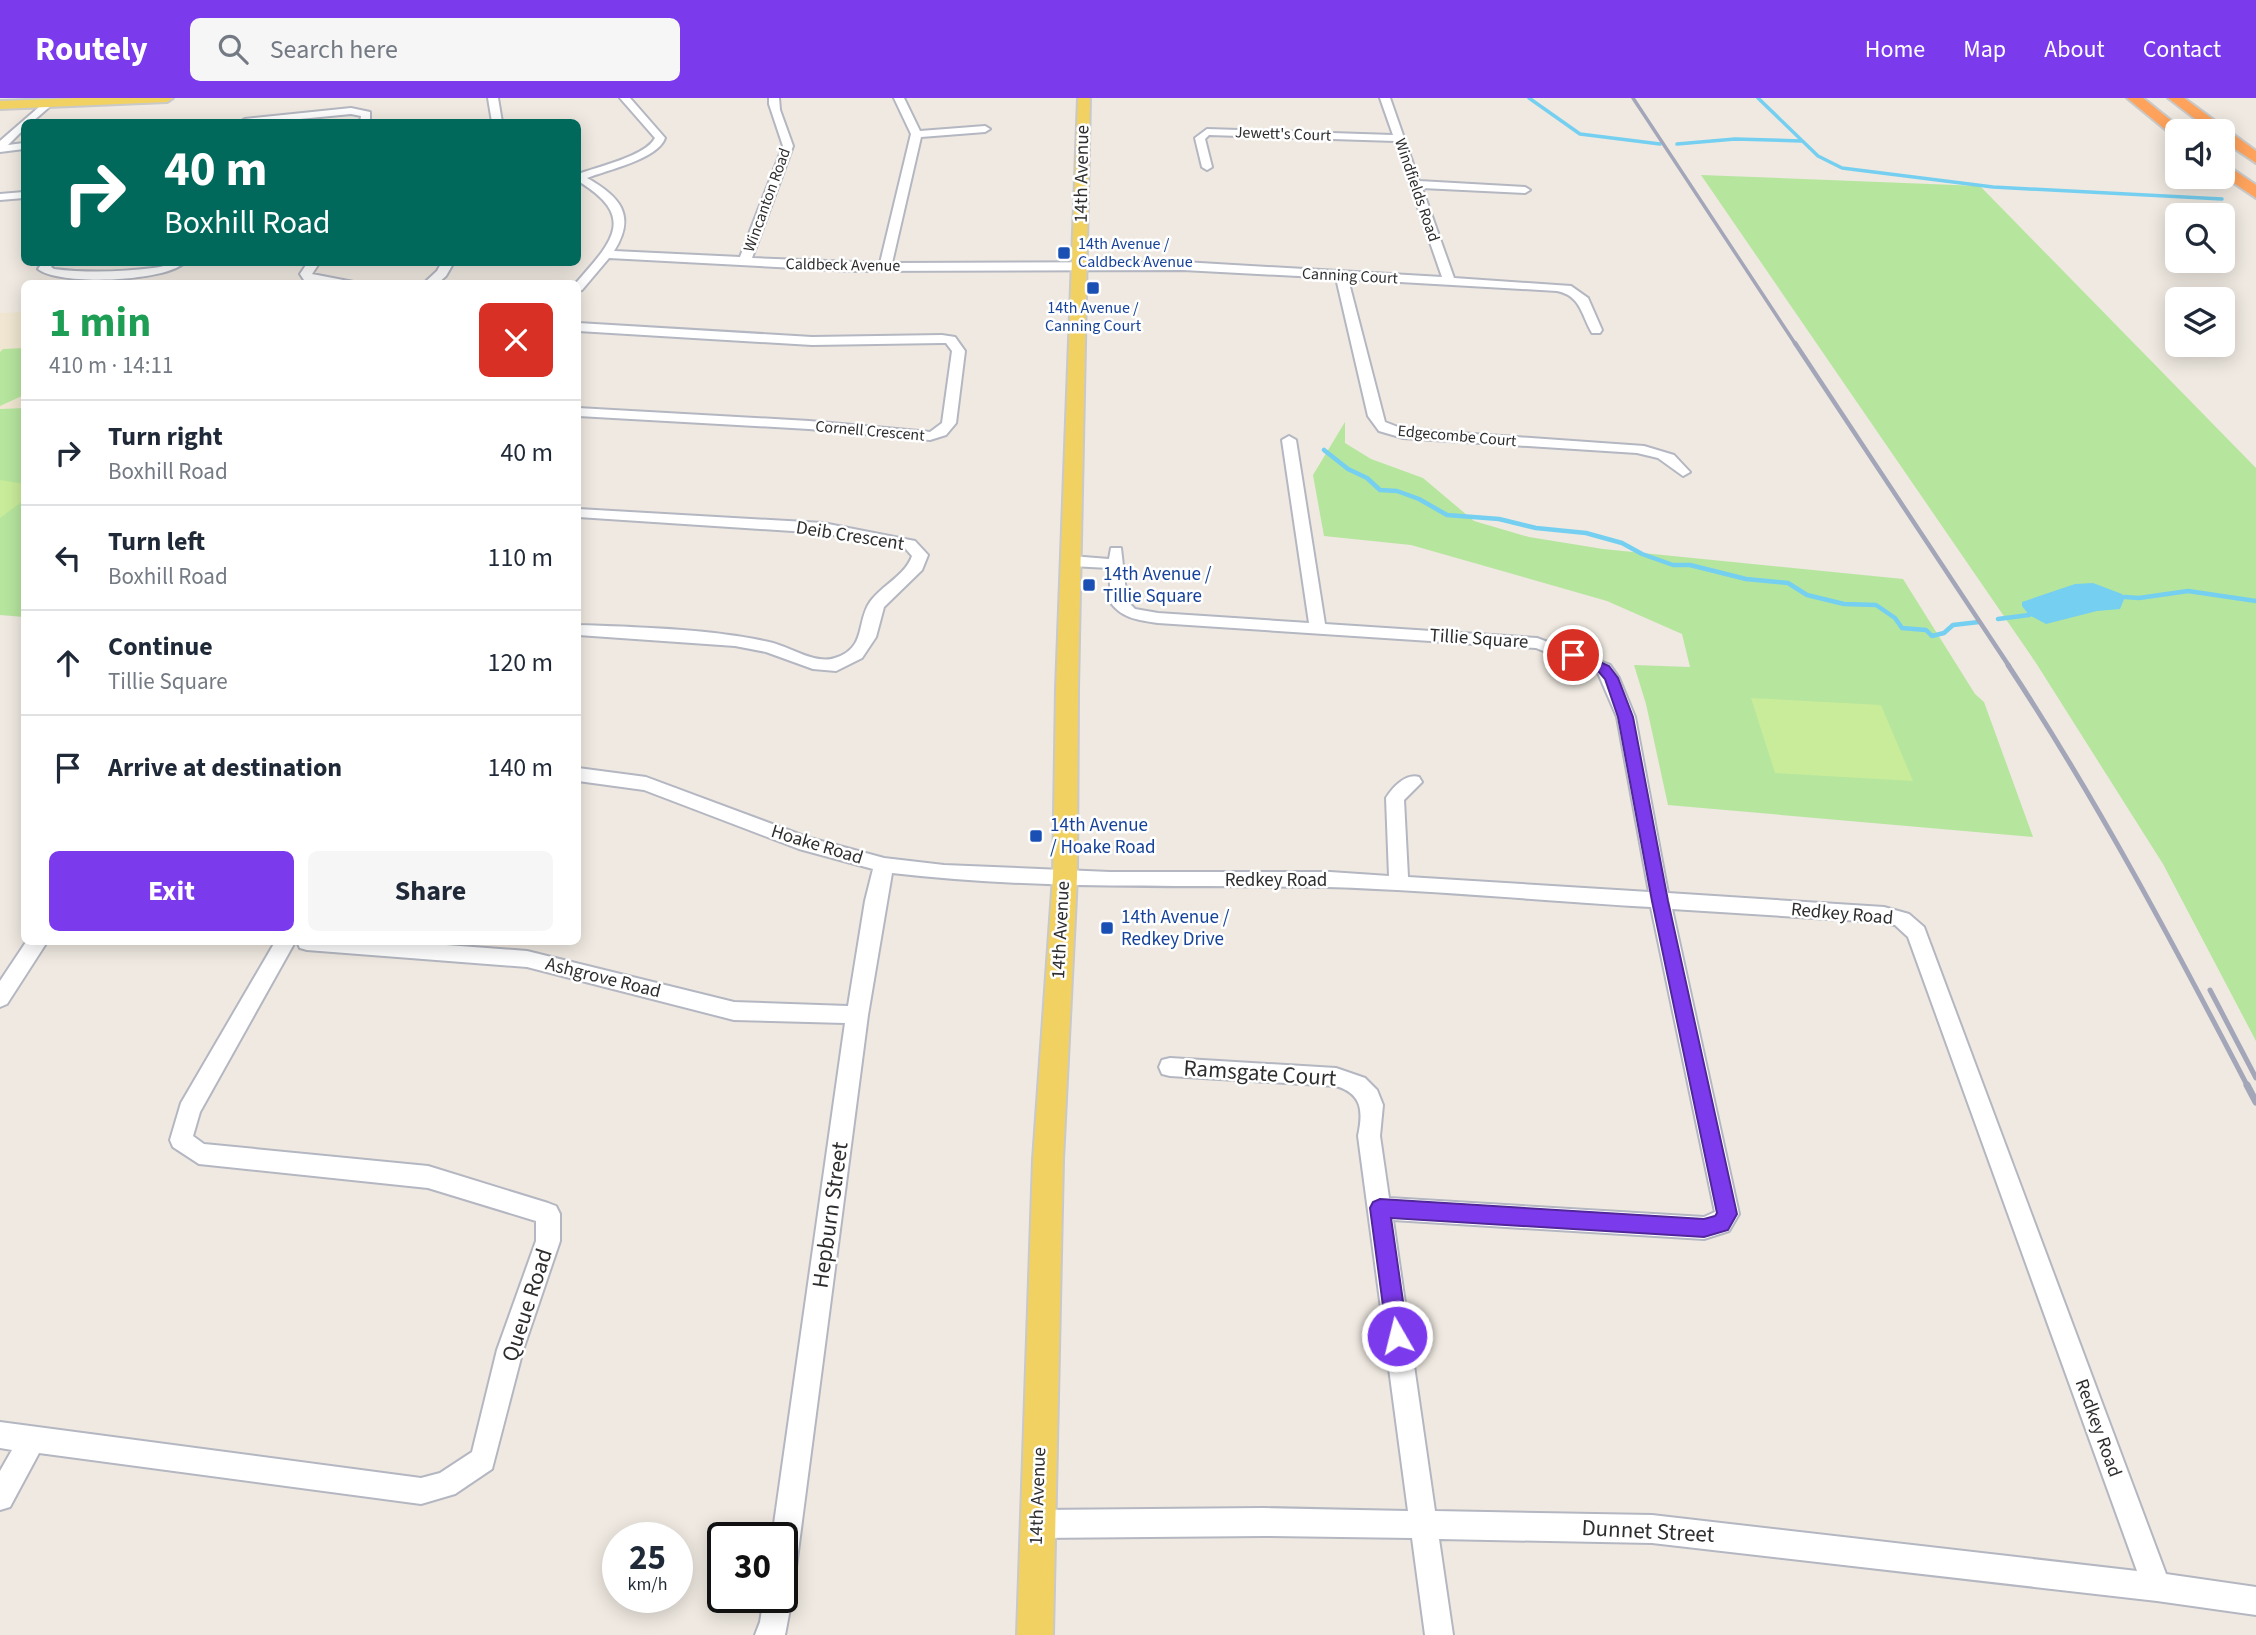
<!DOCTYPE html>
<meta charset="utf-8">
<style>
body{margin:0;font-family:"Source Sans 3",sans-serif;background:#f6f6f7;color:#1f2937;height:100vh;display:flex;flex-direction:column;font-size:26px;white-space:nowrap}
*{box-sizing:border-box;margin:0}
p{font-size:23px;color:#747a83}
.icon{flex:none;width:38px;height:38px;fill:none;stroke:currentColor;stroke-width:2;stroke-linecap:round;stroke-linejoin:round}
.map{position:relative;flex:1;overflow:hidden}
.drawer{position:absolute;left:21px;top:182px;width:560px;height:665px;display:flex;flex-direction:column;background:#fff;border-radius:10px;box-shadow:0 4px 18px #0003}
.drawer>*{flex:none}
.hud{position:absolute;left:21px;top:21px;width:560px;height:147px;border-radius:10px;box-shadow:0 4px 18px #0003;background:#00695c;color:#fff;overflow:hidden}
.fabs{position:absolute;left:2165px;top:21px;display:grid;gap:14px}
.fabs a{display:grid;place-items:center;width:70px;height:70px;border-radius:10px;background:#fff;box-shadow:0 4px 18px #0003;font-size:35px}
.speed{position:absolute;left:602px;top:1424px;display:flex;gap:14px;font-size:35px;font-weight:700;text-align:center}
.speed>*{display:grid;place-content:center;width:91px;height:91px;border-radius:50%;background:#fff;box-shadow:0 4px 18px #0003;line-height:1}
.speed small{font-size:18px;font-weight:400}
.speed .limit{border:4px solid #111;border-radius:10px;background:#fff;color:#111}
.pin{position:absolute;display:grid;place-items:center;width:60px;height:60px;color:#fff;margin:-30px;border:4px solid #fff;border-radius:50%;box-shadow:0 2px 7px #0007}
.me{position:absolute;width:77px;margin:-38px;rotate:352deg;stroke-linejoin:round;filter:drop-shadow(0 0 5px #0008)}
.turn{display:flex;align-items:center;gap:24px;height:147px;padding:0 28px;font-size:32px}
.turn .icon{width:91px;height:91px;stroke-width:2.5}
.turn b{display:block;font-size:49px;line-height:60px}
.round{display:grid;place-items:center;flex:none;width:74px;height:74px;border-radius:10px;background:#f6f6f7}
.overview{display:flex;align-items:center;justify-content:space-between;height:119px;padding:0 28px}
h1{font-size:42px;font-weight:700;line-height:52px;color:#1e9e55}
.button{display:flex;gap:14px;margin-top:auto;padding:14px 28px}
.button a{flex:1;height:80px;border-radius:10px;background:#7c3aed;color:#fff;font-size:28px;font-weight:700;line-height:80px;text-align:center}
.button a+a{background:#f6f6f7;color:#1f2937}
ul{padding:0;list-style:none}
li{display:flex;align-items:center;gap:21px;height:105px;padding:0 28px;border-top:2px solid #e0e1e3}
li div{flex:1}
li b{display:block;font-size:26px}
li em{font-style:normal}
header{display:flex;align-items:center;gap:42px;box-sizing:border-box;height:98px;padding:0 35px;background:#7c3aed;color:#fff}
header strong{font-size:33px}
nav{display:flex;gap:38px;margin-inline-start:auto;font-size:24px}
.search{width:490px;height:63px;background:#f6f6f7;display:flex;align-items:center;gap:18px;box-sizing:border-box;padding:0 24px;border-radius:10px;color:#747a83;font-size:26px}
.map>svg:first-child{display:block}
.education{fill:#f0e6d1}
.green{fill:#b6e59e}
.pitch{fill:#c9ec9a}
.water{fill:#75cff0}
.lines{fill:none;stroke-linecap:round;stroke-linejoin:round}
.stream-far1{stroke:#75cff0;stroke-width:3.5}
.stream{stroke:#75cff0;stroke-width:4.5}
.minor-casing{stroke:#b4b7c1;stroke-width:4}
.major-casing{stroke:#c9c9c9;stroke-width:4}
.highway-casing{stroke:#c9c9c9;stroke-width:4}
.minor{fill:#fff;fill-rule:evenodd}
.major{fill:#f2d163;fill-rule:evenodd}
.highway{fill:#ffa35c;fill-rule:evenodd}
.rail-far3{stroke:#a3a6b8;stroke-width:3.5}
.rail-far2{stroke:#a3a6b8;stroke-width:4.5}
.rail-far1{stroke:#a3a6b8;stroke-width:5}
.rail{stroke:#a3a6b8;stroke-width:7}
.route{fill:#7c3aed;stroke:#51269a;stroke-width:2}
.transit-dot{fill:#1a4fb4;stroke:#fff;stroke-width:2.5}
.labels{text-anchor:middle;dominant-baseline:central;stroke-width:5;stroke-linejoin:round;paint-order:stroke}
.far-street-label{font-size:16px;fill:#2e2e2e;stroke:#fff}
.far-transit-label{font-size:16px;fill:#164399;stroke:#fff;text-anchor:start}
.street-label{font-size:19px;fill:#2e2e2e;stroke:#fff}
.transit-label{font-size:19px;fill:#164399;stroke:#fff;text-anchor:start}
.near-street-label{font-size:23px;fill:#2e2e2e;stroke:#fff}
</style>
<header>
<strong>Routely</strong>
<div class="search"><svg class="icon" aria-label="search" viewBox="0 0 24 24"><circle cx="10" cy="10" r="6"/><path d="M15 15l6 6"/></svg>Search here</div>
<nav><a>Home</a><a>Map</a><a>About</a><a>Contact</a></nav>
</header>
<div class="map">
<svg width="2256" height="1537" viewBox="0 0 2256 1537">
<rect width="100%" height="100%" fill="#efe9e1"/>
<path class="education" d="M24,214v96l-24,1v-96z"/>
<path class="green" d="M1701,77l279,11 276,282v573l-93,-177 -127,-201z
M24,250v47l-24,11v-54l3,-3z
M24,310v209l-24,-2v-206z
M1345,324v21l26,16 52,19 51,43 55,16 74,12 300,30 72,115 9,8 49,135 -365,-32 -22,-101 -12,-39 56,2 -8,-33 -75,-33 -196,-56 -87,-9 -11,-61z"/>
<path class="pitch" d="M0,382l24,4v16l-24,18z
M1751,600l130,7 32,76 -138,-8z"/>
<path class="water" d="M2093,485l29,11 3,3 -5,12 -23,2 -51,13 -17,-9 -7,-9v-4l53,-18z"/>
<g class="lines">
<path class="stream-far1" d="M1529,0l51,36 80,10
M1758,0l60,58 24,12 151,19 229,12
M1677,46l58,-5 66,2"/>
<path class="stream" d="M1324,352l24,19 19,9 13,12 17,1 22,8 28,16 52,4 37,9 50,5 36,10 20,11 31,11h17l56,14 42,4 19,12 37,9 32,1 19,13 7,10 24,2 6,6 12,-3 9,-8 26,-3
M2125,499l14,1 49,-7 68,10
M1998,521l31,-4"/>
<defs>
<path id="minor" d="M488,0h10l4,24h-10z
M620,0h10l35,40c-7,21 -58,32 -78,40 32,18 50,37 27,73l126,6 43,-111 -14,-42v-6h10l1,12 13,36 -41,112 128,5 31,-129 -17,-36h10l16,33 65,-5 5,3 -5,3 -64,5 -29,126 291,-1 259,15 -47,-136 -186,-6 -4,4 7,28 -5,3 -5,-3 -7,-29 12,-9 186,6 -13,-37h10l29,83 106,6 5,3 -5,3 -103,-5 32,90 117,8 17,12 14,32 -2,3h-8c-11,-19 -11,-37 -35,-42l-209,-12 37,143 18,7 241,17 30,9 16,17 -7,4 -25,-18 -21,-5 -234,-15 -24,-7 -11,-15 -32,-138 -153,-8 -330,1 -244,-13 -27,32 -4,1v-7h-3c37,-42 63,-67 3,-103v-7c19,-7 68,-18 77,-36z
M46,3l8,2 -22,19h-8v7l-16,16 16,-2v6l-24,3v-11z
M351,10l19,4v10h-10l1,-6 -10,-2 -82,8h-29l5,-3z
M24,94v6l-24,2v-6z
M43,164h12l-4,5 3,2c32,4 67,3 99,-1 11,-1 20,-6 32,-6 -19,20 -126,24 -147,7z
M308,164h12l-8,12 52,10h-35l-25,-4 -4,-6z
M442,164h12l-8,14 -9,8h-14l14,-13z
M578,225l234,14 130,-2 13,2 10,14 -9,72 -10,12 -16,5 -121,-11 -231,-13v-8l231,13 121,11 12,-9 10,-72 -6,-8h-4l-130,2 -234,-14z
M1289,338l7,4 29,184 212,14 73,27 9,13 16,39 33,176 216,14 25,7 15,13 242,647 90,13v28l-99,-14 -505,-58 -213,-4 14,96h-28l-13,-97 -148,-2 -227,2 -10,-4 -4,-10 4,-10 10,-4 227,-2 144,3 -50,-375c5,-24 5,-42 -22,-50l-166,-10 -8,-2 -3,-7 3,-7 8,-2 166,10 29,10 12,12 6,15 -3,31 9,62 315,19 11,-5 -64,-305c-107,-6 -216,-17 -324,-20 -145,-2 -291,3 -435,-14l-24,142 -72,552 -4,10 -10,4v-43h-10l73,-515 -111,-3 -207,-53 -220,-17 -7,-2 -3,-6h109l121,9 207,51 114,4 17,-105 8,-32 -74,-20 -155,-59 -66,-9v-13l68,9 164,61 74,20 60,7 166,7h220l59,4 -3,-78c7,-11 20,-25 33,-21l3,5 -18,18 4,77 241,15 -32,-175 -19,-44 -62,-25 -378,-25c-19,-3 -35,-4 -47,-20l-2,-35 -38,-2 -8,-5 8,-5 38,3 2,-11h10l6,53 8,8 23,4 151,10 -27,-183zM1672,811l205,13 18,3 13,12 229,634 -485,-56 -217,-4 -42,-291 311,19 25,-8 10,-17z
M578,411l245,14 92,18 13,14 -6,15 -38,37 -8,30 -14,21 -26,13 -23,-2 -47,-17 -31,-6 -157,-11v-10c58,2 134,4 191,17 20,4 46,23 66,16 32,-10 21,-36 35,-56 12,-17 35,-26 42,-46l-7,-8 -82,-15 -245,-16z
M26,844h21l-40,62 -7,3v-26z
M275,844h20l-95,170 -7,24 11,8 224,22 120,37 8,3 4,8v27l-37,109 -31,119 -37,25 -34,10 -382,-51 -29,54 -10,3v-39l12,-21 -12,-2v-26l421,56 19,-5 32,-21 25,-102 39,-109v-20l-108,-33 -229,-24 -26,-17 -3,-7 11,-37z
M782,1488l6,2 4,10 -7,37h-30l5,-13 4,-24h18z"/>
<path id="major" d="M77,0h96l-6,4 -167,7v-8z
M1078,0h12l-12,591 -1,188 -14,283 -10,475h-36l16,-475 20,-283 3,-188z"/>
<path id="highway" d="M2127,0h16l41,33h-7v5l-5,-1z
M2168,0h16l72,53v12l-34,-23v-9h-11z
M2222,64l34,23v13l-34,-23z"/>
</defs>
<use href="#minor" class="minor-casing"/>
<use href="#major" class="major-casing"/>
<use href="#highway" class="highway-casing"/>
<use href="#minor" class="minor"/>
<use href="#major" class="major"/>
<use href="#highway" class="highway"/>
<path class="rail-far3" d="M1633,0l163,247"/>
<path class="rail-far2" d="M1795,245l214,323"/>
<path class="rail-far1" d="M2008,567c89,135 165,278 240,422
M2210,892l46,88"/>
<path class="rail" d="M2247,987l9,17"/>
</g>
<path class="route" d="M1573,552l36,16 9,12 15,39 35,184 69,313 -9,16 -24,7 -313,-19 17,118 -3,7 -8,3 -7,-3 -3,-7 -17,-128 3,-6 7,-3 324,20 11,-3 2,-3 -65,-312 -34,-184 -13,-38 -6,-7 -31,-14 -2,-3z"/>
<g class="transit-dot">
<rect x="1057" y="148" width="14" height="14" rx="3.5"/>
<rect x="1086" y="183" width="14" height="14" rx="3.5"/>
<rect x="1082" y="480" width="14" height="14" rx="3.5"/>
<rect x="1029" y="731" width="14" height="14" rx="3.5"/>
<rect x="1100" y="823" width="14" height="14" rx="3.5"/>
</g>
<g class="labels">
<g class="far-street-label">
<text transform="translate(1283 36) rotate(2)">Jewett's Court</text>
<text transform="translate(1417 92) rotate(71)">Windfields Road</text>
<text transform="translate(767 102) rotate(-70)">Wincanton Road</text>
<text transform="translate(843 167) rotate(1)">Caldbeck Avenue</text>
<text transform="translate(1350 178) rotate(3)">Canning Court</text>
<text transform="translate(870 333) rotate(5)">Cornell Crescent</text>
<text transform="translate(1457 338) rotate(5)">Edgecombe Court</text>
</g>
<g class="far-transit-label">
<text x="1078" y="146">14th Avenue /<tspan x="1078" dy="18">Caldbeck Avenue</tspan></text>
<text x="1093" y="210" text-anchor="middle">14th Avenue /<tspan x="1093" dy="18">Canning Court</tspan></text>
</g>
<g class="street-label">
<text transform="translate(1082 76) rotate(-89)">14th Avenue</text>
<text transform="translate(850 438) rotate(9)">Deib Crescent</text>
<text transform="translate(1479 541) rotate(4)">Tillie Square</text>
<text transform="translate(817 747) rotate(17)">Hoake Road</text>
<text x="1276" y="782">Redkey Road</text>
<text transform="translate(1842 816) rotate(5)">Redkey Road</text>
<text transform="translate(1061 832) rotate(-87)">14th Avenue</text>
<text transform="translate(603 880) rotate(14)">Ashgrove Road</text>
<text transform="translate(2098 1330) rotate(70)">Redkey Road</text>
<text transform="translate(1038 1398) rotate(-88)">14th Avenue</text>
</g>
<g class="transit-label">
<text x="1103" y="476">14th Avenue /<tspan x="1103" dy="22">Tillie Square</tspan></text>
<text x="1050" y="727">14th Avenue<tspan x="1050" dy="22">/ Hoake Road</tspan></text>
<text x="1121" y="819">14th Avenue /<tspan x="1121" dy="22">Redkey Drive</tspan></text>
</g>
<g class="near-street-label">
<text transform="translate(1260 975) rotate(4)">Ramsgate Court</text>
<text transform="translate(830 1117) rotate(-82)">Hepburn Street</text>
<text transform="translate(527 1207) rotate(-72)">Queue Road</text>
<text transform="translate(1648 1433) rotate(3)">Dunnet Street</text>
</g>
</g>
</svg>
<div class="fabs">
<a><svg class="icon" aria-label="sound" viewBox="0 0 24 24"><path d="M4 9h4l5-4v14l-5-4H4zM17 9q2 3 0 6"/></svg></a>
<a><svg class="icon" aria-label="search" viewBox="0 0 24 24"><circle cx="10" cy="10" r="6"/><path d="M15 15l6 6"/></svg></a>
<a><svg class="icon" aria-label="layers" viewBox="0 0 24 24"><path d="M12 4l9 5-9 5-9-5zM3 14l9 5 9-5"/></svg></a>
</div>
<div class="speed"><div>25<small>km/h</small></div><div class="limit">30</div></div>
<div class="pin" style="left:1573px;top:557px;background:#d93025"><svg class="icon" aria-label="arrive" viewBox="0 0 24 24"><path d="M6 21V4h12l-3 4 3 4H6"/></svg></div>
<svg class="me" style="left:1397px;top:1238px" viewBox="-20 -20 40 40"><circle r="17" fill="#7c3aed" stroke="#fff" stroke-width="3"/><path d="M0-11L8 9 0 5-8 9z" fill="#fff"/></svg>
<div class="hud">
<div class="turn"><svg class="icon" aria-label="right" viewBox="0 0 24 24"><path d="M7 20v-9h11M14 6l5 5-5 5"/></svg><div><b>40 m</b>Boxhill Road</div></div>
</div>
<section class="drawer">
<div class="overview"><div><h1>1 min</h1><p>410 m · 14:11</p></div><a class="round" style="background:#d93025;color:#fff"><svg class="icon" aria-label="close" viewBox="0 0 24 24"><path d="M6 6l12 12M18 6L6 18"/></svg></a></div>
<ul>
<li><svg class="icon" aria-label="right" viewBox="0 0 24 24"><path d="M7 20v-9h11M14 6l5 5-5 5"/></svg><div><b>Turn right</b><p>Boxhill Road</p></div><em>40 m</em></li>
<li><svg class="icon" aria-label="left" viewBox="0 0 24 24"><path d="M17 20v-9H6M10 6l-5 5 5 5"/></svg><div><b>Turn left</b><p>Boxhill Road</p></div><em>110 m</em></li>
<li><svg class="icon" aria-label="ahead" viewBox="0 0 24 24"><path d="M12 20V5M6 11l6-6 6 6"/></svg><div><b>Continue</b><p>Tillie Square</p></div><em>120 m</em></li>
<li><svg class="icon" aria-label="arrive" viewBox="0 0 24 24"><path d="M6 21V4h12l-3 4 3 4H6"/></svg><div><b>Arrive at destination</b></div><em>140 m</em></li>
</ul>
<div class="button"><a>Exit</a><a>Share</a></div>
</section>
</div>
